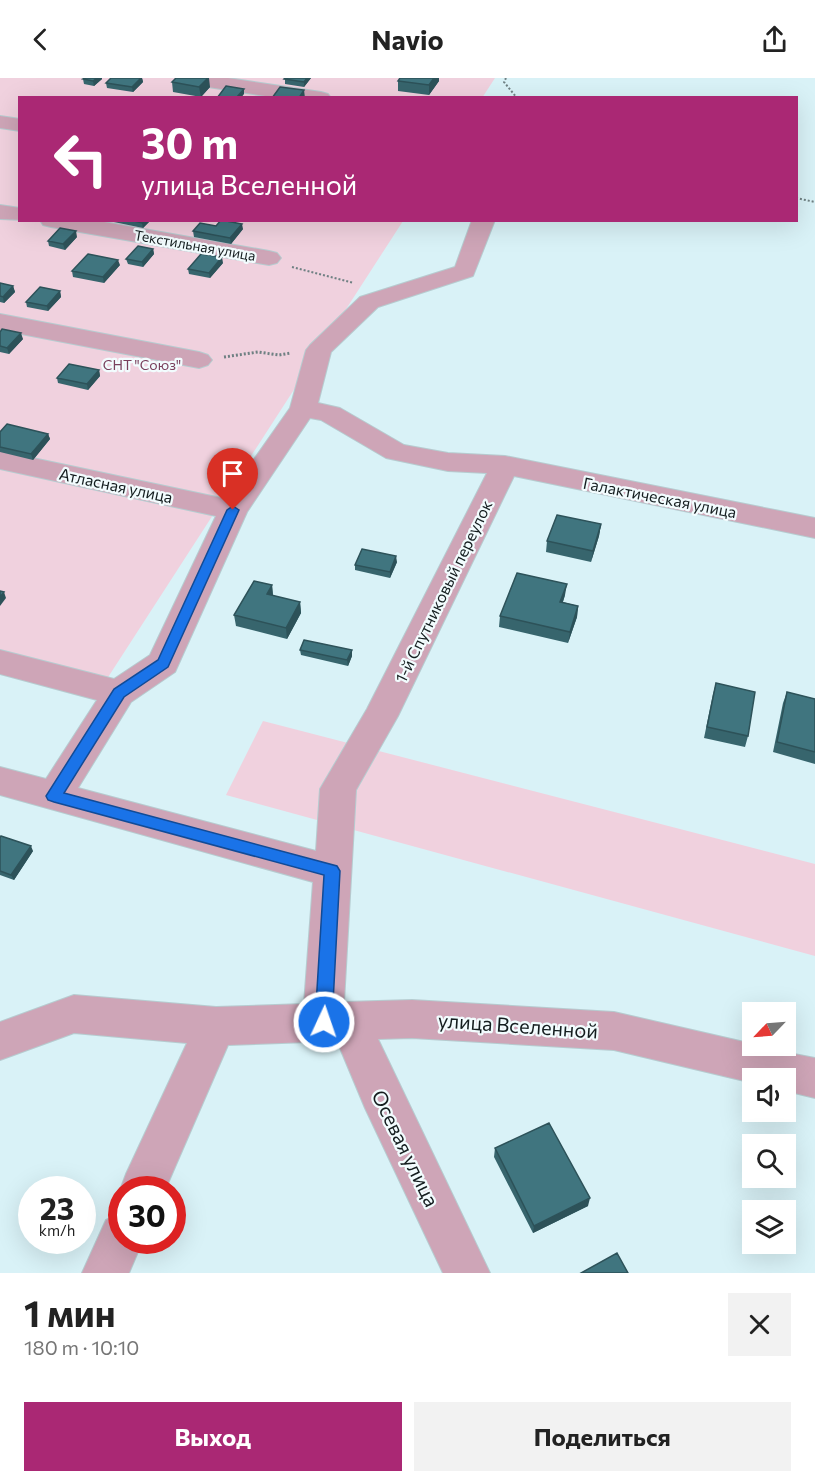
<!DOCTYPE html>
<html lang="ru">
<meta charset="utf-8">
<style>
body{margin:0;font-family:Commissioner,sans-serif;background:#f2f2f2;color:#222;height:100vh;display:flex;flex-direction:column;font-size:22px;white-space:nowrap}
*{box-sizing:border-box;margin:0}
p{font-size:20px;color:#767676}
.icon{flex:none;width:33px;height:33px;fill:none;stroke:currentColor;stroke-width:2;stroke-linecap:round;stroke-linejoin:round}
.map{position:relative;height:1195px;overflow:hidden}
.drawer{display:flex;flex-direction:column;background:#fff;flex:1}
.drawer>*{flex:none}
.top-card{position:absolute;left:18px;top:18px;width:780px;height:126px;border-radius:0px;box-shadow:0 6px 24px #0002;background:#aa2874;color:#fff;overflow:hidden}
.needle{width:39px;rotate:245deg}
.buttons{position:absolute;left:742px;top:924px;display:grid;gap:12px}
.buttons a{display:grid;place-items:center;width:54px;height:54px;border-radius:0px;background:#fff;box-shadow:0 6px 24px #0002;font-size:30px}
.speed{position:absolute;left:18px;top:1098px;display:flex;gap:12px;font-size:30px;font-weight:700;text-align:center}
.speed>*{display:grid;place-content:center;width:78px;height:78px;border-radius:50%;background:#fff;box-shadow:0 6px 24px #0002;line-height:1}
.speed small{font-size:15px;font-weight:400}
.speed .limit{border:9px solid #d22;background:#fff;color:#111}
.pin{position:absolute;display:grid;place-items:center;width:51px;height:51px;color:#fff;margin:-62px -26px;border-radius:50% 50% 50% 0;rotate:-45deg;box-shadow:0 0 6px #0007}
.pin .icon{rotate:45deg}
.me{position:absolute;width:66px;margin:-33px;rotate:3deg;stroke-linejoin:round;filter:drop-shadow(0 0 4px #0008)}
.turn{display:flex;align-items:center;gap:21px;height:126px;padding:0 24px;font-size:27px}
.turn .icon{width:78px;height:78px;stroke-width:2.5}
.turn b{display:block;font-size:42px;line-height:51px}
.round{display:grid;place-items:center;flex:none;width:63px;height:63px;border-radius:0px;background:#f2f2f2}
.headline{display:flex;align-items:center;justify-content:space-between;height:102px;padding:0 24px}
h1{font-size:36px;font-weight:700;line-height:45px}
.action{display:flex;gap:12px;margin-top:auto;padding:12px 24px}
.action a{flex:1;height:69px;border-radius:0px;background:#aa2874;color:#fff;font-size:24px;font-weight:700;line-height:69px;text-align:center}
.action a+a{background:#f2f2f2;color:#222}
header{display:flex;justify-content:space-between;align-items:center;height:78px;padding:0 24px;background:#fff;font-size:27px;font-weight:700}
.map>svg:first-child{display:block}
.green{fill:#f0d1de}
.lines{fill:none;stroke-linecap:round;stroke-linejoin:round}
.minor-casing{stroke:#b6ccd0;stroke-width:2}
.path-far1{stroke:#6f8083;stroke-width:2;stroke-dasharray:2 2;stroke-linecap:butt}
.path{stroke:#6f8083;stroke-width:3;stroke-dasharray:2 2;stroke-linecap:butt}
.minor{fill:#cea5b7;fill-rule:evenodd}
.wall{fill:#37656d}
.shaded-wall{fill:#2d5259}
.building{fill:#40757f;stroke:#2d5259;stroke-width:1.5}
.route{fill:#1a73e8;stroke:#114b97;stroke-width:1.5}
.labels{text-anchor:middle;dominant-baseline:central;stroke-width:4.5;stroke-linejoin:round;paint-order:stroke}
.far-street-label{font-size:14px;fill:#141d1f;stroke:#f2fcfe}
.far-park-label{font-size:14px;fill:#7a405d;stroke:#f2fcfe}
.street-label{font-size:16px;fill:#141d1f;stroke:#f2fcfe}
.near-street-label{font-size:20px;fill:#141d1f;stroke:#f2fcfe}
</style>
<header><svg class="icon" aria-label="back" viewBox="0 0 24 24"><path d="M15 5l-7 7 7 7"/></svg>Navio<svg class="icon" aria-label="share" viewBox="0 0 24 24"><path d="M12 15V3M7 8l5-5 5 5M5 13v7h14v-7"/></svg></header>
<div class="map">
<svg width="815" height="1195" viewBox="0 0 815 1195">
<rect width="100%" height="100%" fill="#d9f2f7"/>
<path class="green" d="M0,0h495l-13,20h-462v122l383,1 -300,464 -103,-27z
M263,643l552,143v92l-589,-161z"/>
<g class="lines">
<defs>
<path id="minor" d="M179,0h49l93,14 7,2 3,4h-53l-89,-14 -7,-2z
M0,38l20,3v12l-20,-3z
M0,127l20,3v12h5l-25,-1z
M40,142h53l176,31 8,2 4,5 -4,5 -8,2 -218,-38 -8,-2z
M472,142h23l-22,56 -95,31 -47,45 -13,51 22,5 64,37 44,8 57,3 310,62v20l-301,-62 -116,240 -42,74 -12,212 68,-2 202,12 139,32v2l62,12v40l-29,-7v-13h-33v5l-139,-33 -202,-12 -34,1 112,234h-47l-78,-165 -28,-67 -109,4 -63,145h-43v4l-2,-4 6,-16 61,-131 -113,-10 -74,27v-38l74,-27 142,12 88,-3 9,-122 -313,-87v-28l46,12 51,-79 -97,-26v-24l114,29 36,-24 66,-139 -216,-47v-18l226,48 64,-91 16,-58 4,-5 50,-48 95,-30zM310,340l11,2 65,38 62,13 39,2 -120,236 -47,80 -4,62 -238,-63 53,-86 44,-30 72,-160z
M0,236l199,38 9,3 4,5 -4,5 -9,3 -199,-38z
M122,1135v27h21l-14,33h-47l24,-53z"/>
</defs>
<use href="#minor" class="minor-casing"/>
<path class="path-far1" d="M506,0l-2,4 13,16
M796,120l19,4
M292,189l62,16"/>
<path class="path" d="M224,279l34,-5 21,3 12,-2"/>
<use href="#minor" class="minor"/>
</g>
<path class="wall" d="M85,0h17v1l-8,7 -10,-2 -1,-5z
M111,0h31l1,4 -10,10 -26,-4 -1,-5z
M285,0h26l-7,9 -19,-3z
M398,3h41l-10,14 -31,-4z
M172,4l38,5 -9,10 -28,-5z
M104,142h47l-8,8z
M216,148l27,3 -12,15 -37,-7 -1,-6z
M77,159l-12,13 -16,-4 -1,-5z
M153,171l1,5 -11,13 -15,-3 -2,-5z
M223,185l-13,15 -21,-4 -1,-5z
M120,187l-16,18 -31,-6 -1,-6z
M0,205l13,3 2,6 -11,11 -4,-1z
M60,213l1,6 -13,14 -21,-4 -1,-5z
M0,254l23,7 -14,15 -9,-2z
M99,292l1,6 -12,14 -30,-7 -1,-5z
M0,354l48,2 2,5 -17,21 -33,-8z
M601,446l-2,12 -8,26 -45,-10 1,-11z
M397,484l-7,16 -35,-8v-5z
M272,507l1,11 27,6 1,11 -14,26 -51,-13 -2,-11z
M565,517l-2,7 15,4 -1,11 -9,26 -69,-16 1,-11z
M300,572h52v6l-4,10 -47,-11z
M716,605l32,53 -3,11 -41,-9 9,-44z
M787,614l28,7v65l-42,-12 10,-49z
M0,760l33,13 -19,29 -14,-5z
M495,1070l93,58 -55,27 -39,-76z"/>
<path class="shaded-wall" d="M97,0h5v1l-8,7 -1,-5z
M141,0h1l1,4 -10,10 -1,-5z
M208,0h1l1,9 -9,10 -2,-10z
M307,0h4l-7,9v-5z
M434,0h5v3l-10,14v-10z
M244,11v5l-3,4h-5z
M304,12l1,8h-6z
M145,142h6l-8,8 -1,-5z
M242,146l1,5 -12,15 -1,-6z
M76,153l1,6 -12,13 -2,-6z
M153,171l1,5 -11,13 -1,-5z
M222,179l1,6 -13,15 -1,-5z
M118,182l2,5 -16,18 -1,-6z
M13,208l2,6 -11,11 -1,-6z
M60,213l1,6 -13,14 -1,-5z
M21,255l2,6 -14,15 -2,-6z
M99,292l1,6 -12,14 -1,-6z
M48,356l2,5 -17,21 -2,-6z
M601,446l-2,12 -8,26 2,-11z
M396,478l1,6 -7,16v-6z
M567,506l-2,11 -6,18 1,-11z
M272,507l1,11 -6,-2z
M4,514l2,6 -6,8v-9z
M300,524l1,11 -14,26 -1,-11z
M578,528l-1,11 -9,26 2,-11z
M352,572v6l-4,10 -1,-6z
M31,768l2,5 -19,29 -3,-5z
M590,1120l-2,8 -55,27 1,-7z"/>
<path class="building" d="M85,0h12l-4,3 -10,-2z
M111,0h30l-9,9 -26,-4z
M176,0h32l-9,9 -27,-5z
M285,0h22l-3,4 -20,-3z
M400,0h34l-5,7 -31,-4z
M226,8l18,3 -8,9h-19z
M280,9l24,3 -5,8h-27z
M130,142h15l-3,3z
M221,142l21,4 -12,14 -37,-7 7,-8 16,3z
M60,150l16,3 -13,13 -15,-3z
M138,168l15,3 -11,13 -16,-3z
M88,176l30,6 -15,17 -31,-6z
M201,176l21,3 -13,16 -21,-4z
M0,205l13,3 -10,11 -3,-1z
M40,209l20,4 -13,15 -21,-4z
M2,251l19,4 -14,15 -7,-2v-14z
M69,286l30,6 -12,14 -30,-6z
M7,346l41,10 -17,20 -31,-7v-15z
M557,437l44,9 -8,27 -46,-10z
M362,471l34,7 -6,16 -35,-7z
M517,495l50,11 -7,18 18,4 -8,26 -70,-16z
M254,503l18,4 -5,9 33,8 -14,26 -52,-13z
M0,513l4,1 -4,5z
M304,562l48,10 -5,10 -47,-10z
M716,605l39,9 -7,44 -41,-9z
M787,614l28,7v53l-38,-10z
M1,758l30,10 -20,29 -11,-4v-33z
M549,1045l41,75 -56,28 -39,-78z
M617,1175l11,20h-47z"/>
<path class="route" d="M233,428l6,4 -71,157 -44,30 -60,96 273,73 3,5 -8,151 -2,5 -6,3 -6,-3 -3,-5 9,-147 -270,-73 -6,-2 -2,-4 68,-107 44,-29 69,-150z"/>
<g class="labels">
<g class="far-street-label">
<text transform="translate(195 167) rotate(10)">Текстильная улица</text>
</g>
<g class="far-park-label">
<text x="142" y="286">СНТ "Союз"</text>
</g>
<g class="street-label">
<text transform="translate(116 407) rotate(12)">Атласная улица</text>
<text transform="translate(660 419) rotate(11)">Галактическая улица</text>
<text transform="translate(443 513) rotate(-64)">1-й Спутниковый переулок</text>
</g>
<g class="near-street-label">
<text transform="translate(518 947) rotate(4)">улица Вселенной</text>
<text transform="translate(406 1070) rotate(64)">Осевая улица</text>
</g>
</g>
</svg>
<div class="buttons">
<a><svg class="needle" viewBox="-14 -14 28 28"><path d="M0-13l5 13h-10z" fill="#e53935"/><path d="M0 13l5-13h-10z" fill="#767676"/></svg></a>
<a><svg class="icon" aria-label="sound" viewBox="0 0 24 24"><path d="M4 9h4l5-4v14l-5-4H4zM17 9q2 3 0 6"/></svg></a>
<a><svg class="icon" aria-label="search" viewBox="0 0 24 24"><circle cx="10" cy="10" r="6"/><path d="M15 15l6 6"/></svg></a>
<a><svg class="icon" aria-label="layers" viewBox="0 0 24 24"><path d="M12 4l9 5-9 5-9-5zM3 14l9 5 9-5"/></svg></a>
</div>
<div class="speed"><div>23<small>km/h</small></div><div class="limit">30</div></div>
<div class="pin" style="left:233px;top:432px;background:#d93025"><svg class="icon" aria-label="arrive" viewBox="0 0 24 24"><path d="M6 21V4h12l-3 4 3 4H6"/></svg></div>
<svg class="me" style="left:324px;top:944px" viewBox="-20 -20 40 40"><circle r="17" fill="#1a73e8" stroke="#fff" stroke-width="3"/><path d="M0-11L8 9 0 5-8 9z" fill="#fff"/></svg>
<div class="top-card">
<div class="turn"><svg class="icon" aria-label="left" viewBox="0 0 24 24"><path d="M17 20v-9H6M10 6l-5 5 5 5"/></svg><div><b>30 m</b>улица Вселенной</div></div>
</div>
</div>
<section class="drawer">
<div class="headline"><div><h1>1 мин</h1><p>180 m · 10:10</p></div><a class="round"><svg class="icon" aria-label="close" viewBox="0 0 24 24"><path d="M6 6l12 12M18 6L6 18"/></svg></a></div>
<div class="action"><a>Выход</a><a>Поделиться</a></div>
</section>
